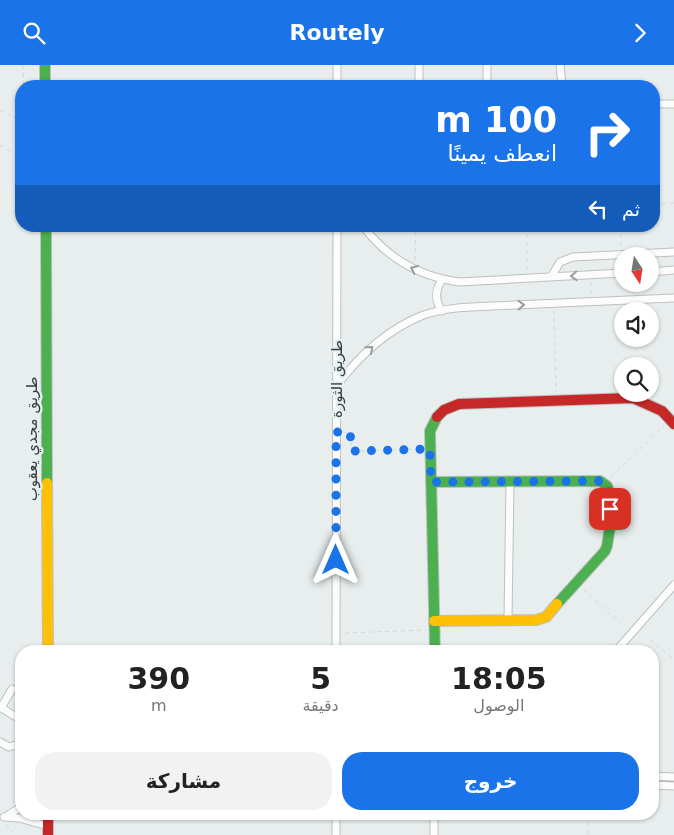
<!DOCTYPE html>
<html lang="ar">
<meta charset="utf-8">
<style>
body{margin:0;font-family:"DejaVu Sans",Vazirmatn,sans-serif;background:#f2f2f2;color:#222;direction:rtl;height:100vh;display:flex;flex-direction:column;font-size:19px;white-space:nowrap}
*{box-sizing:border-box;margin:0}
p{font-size:16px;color:#767676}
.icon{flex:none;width:28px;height:28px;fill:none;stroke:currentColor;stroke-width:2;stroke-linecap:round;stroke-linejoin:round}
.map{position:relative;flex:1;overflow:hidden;direction:ltr}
.side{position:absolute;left:15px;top:580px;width:644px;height:175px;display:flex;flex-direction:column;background:#fff;border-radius:20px;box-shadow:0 1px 4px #0004;direction:rtl}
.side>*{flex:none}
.guide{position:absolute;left:15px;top:15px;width:645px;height:152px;border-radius:20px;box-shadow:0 1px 4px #0004;direction:rtl;background:#1a73e8;color:#fff;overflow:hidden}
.needle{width:32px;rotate:168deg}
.tools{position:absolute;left:614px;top:182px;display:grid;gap:10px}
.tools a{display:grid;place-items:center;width:45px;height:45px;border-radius:50%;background:#fff;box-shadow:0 1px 4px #0004;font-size:25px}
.pin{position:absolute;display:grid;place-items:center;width:42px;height:42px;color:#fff;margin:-21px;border-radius:10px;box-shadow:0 2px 8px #0006}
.me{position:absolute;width:55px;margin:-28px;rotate:0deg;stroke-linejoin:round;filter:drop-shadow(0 0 4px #0008)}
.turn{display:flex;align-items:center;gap:18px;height:105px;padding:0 20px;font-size:22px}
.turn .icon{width:65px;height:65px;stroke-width:2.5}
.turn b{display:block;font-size:35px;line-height:42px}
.then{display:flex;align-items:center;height:48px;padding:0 20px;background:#0003;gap:10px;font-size:19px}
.eta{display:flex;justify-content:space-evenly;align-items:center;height:85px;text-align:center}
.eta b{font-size:30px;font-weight:700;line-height:35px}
.cta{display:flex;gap:10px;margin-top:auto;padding:10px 20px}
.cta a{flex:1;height:58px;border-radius:20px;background:#1a73e8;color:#fff;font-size:20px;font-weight:700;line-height:58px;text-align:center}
.cta a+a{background:#f2f2f2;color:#222}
header{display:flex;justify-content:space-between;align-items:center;height:65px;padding:0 20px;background:#1a73e8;color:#fff;font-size:22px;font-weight:700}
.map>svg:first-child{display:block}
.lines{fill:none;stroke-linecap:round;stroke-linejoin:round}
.street-casing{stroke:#bcc0c0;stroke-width:9}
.fast-casing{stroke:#bcc0c0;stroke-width:12}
.slow-casing{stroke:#bcc0c0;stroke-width:12}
.jam-casing{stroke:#bcc0c0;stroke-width:12}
.path{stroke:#d5d7d7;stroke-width:1;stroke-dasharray:4 4;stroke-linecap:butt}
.street{stroke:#fcfcfc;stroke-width:7}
.fast{stroke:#4caf50;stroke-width:10}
.slow{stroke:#ffc107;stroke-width:10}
.jam{stroke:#c62828;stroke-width:10}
.oneway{stroke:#9a9c9c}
.route{stroke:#1a73e8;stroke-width:9;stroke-dasharray:0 16.2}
.labels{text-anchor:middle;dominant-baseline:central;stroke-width:4.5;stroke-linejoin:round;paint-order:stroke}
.street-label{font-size:15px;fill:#393d3d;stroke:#e5f0f1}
</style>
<header><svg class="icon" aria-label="forward" viewBox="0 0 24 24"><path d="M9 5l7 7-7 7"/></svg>Routely<svg class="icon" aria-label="search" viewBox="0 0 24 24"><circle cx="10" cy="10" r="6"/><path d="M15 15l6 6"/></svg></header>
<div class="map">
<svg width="674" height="770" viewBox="0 0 674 770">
<rect width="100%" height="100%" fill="#e8eeee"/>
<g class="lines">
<defs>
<path id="street" d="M337,0v21
M419,0v21
M487,0v21
M560,0l2,21
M654,39h20
M363,161c24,32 57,51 97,56l162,-9
M650,207l24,-2
M551,212l9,-15 13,-5 101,-5
M442,215c-7,10 -7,21 0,31
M337,320c22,-29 50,-55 84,-69 29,-11 63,-9 94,-11 53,-2 106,-5 159,-7
M508,555l2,-138
M336,586l1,-425
M616,586l58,-66
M0,642l21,13
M1,643l11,-19
M0,677l9,5 10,-3 2,-24
M652,711l22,1
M652,720l22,1
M336,749v21
M4,752l15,1 29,8
M5,752l16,-10
M434,770v-21"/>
<path id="fast" d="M45,0v21
M46,161l1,257
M431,417l169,-1 7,5 3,8 1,26 -4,26 -2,5 -48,53
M435,586l-5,-220 7,-14"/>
<path id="slow" d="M47,418l1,168
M434,556l102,-1 10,-3 11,-13"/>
<path id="jam" d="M437,352l7,-7 15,-6 174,-6 29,13 12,13
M48,749v21"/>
</defs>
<use href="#street" class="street-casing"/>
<use href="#fast" class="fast-casing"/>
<use href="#slow" class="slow-casing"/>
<use href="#jam" class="jam-casing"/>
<path class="path" d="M23,0l1,21
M495,18h59
M0,45l17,9 4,8
M0,80l14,8 7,-3
M654,139l20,-1
M527,161v44
M621,161v19
M415,195l1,-34
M591,217v11
M554,246l2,81
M343,367l7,1 2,16 3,2 67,-2
M611,412l53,-51
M584,525l41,38
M345,568l81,-3
M650,575l24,19
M588,749v21
M6,760l10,10"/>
<use href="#street" class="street"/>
<use href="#fast" class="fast"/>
<use href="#slow" class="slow"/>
<use href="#jam" class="jam"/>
</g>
<defs><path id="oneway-chevron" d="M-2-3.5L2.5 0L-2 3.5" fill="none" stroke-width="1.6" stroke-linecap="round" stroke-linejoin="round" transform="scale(1.25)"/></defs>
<g class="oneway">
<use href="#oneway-chevron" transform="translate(414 204) rotate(-155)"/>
<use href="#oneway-chevron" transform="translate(574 211) rotate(177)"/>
<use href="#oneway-chevron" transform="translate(521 240) rotate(-3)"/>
<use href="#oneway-chevron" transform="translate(370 284) rotate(-41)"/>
</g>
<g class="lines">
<path class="route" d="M336,495v-128l14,1 2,16 3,2 75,-2 1,33 169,-1 9,9 1,19"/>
</g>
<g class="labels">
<g class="street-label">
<text transform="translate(337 314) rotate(-90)">طريق الثورة</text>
<text transform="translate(32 374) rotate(-90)">طريق مجدي يعقوب</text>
</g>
</g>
</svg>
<div class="tools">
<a><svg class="needle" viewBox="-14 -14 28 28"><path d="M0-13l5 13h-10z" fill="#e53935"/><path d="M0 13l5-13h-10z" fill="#767676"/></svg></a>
<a><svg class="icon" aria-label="sound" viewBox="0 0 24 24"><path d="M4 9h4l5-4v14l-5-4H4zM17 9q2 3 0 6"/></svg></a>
<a><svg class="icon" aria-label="search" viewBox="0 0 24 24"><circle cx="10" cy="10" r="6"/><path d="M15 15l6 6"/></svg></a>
</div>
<div class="pin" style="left:610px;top:444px;background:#d93025"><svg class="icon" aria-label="arrive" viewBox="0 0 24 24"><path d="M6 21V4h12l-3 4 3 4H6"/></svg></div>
<svg class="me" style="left:336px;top:495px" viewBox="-20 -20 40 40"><path d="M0-17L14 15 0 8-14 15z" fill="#1a73e8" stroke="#fff" stroke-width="4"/></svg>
<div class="guide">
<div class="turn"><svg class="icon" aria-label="right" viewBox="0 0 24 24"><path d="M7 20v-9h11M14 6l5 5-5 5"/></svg><div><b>100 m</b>انعطف يمينًا</div></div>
<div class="then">ثم<svg class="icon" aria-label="left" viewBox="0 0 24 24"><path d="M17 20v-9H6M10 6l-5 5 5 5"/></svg></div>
</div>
<section class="side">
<div class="eta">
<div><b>18:05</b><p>الوصول</p></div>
<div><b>5</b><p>دقيقة</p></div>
<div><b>390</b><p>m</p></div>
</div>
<div class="cta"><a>خروج</a><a>مشاركة</a></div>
</section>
</div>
